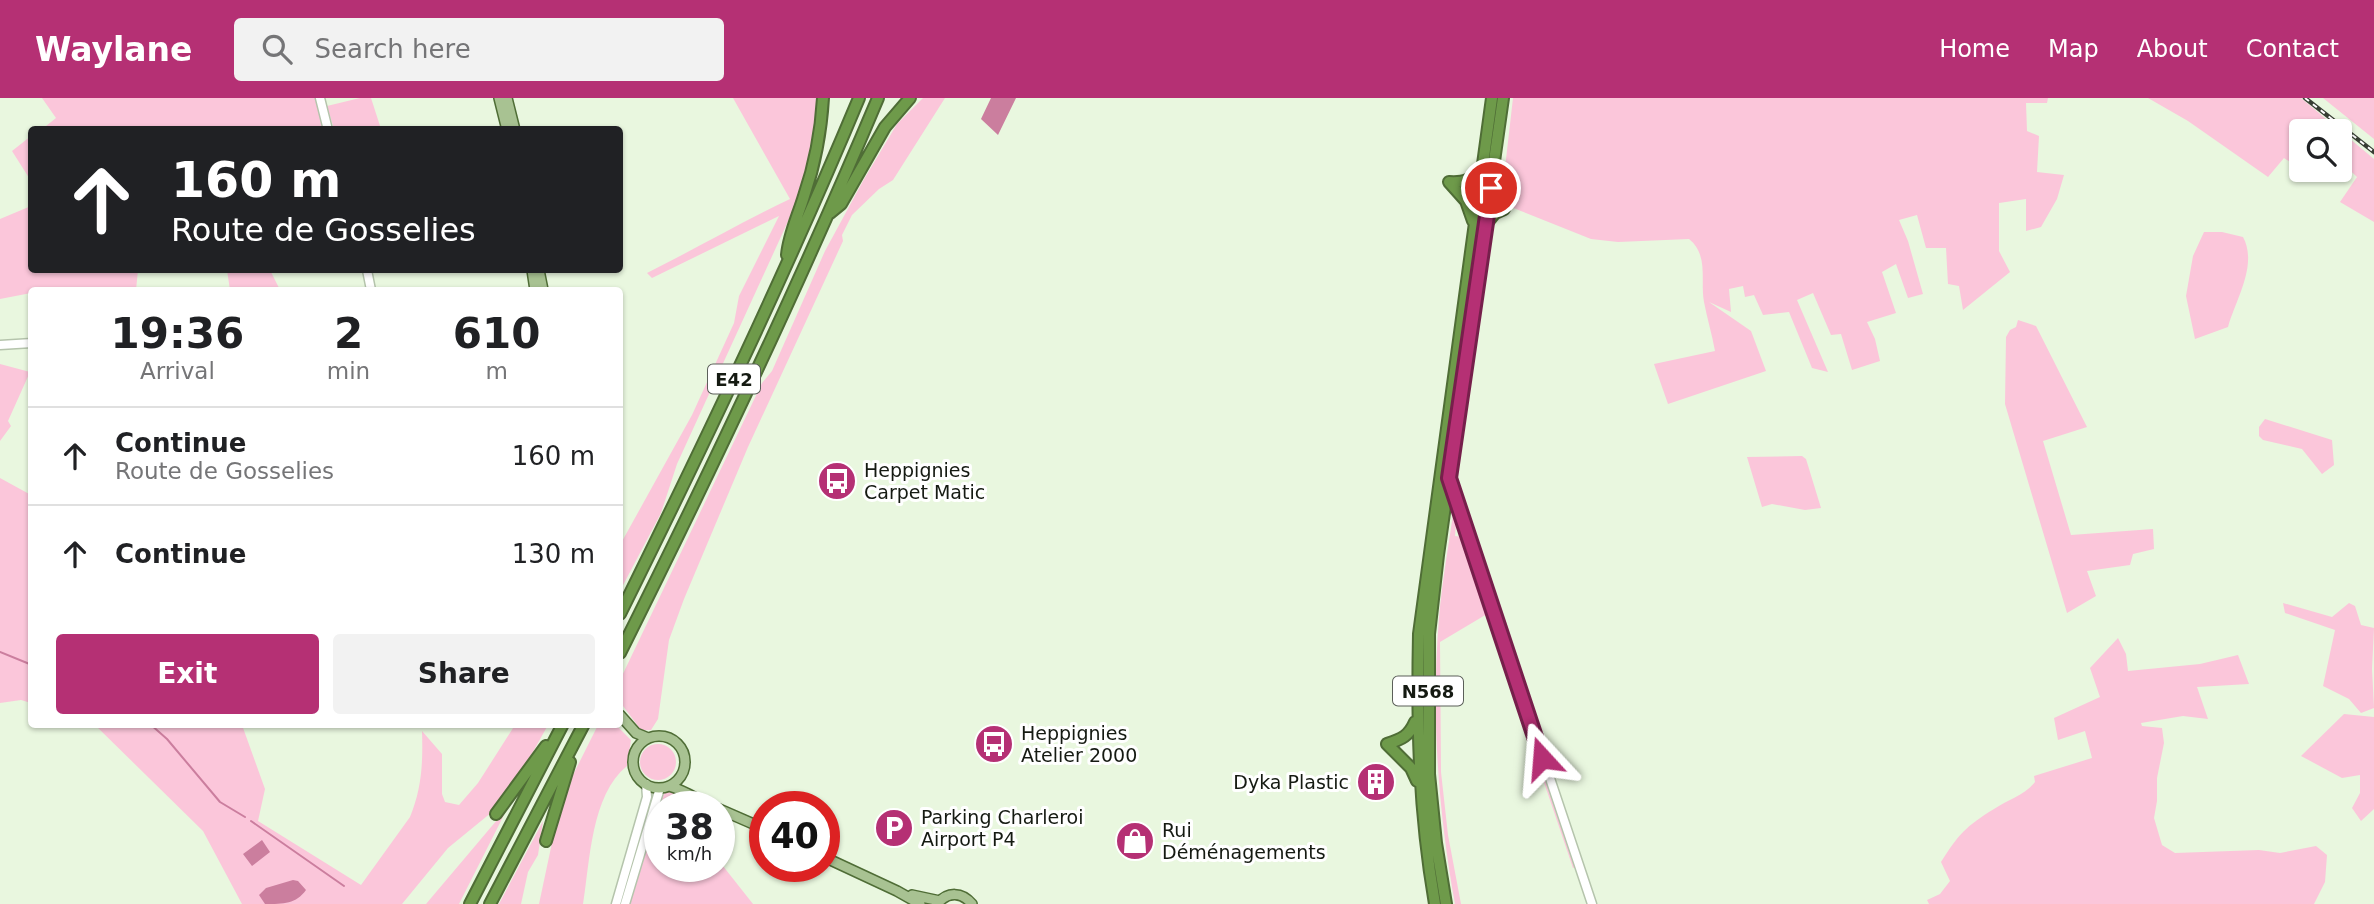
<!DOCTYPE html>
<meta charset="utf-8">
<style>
body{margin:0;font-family:"DejaVu Sans",sans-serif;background:#f2f2f2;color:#202124;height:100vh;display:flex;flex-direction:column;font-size:26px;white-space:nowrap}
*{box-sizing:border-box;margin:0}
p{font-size:23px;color:#757577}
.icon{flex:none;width:38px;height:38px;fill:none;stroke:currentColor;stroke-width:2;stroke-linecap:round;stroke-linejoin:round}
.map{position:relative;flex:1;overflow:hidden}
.sheet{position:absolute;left:28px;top:189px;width:595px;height:441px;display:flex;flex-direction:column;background:#fff;border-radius:7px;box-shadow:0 2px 5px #0004}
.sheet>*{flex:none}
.guide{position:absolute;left:28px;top:28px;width:595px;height:147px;border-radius:7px;box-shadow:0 2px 5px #0004;background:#202124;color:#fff;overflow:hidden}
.tools{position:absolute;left:2289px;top:21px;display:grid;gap:14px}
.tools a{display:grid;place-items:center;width:63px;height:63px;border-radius:7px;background:#fff;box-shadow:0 2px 5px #0004;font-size:35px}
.speed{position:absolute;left:644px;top:693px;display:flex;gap:14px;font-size:35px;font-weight:700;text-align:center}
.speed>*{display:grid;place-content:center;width:91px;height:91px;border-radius:50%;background:#fff;box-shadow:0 2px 5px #0004;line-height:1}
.speed small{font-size:18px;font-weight:400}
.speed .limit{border:10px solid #d22;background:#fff;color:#111}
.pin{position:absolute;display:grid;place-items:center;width:60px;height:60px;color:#fff;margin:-30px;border:4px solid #fff;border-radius:50%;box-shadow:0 2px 7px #0007}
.me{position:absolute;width:77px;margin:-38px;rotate:341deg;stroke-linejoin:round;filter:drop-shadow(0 0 5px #0008)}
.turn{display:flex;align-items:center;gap:24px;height:147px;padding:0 28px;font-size:32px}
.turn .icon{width:91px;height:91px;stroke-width:2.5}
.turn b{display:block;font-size:49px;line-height:60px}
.eta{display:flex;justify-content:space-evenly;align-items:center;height:119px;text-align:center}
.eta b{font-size:42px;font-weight:600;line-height:49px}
.button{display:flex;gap:14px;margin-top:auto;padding:14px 28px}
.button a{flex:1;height:80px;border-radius:7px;background:#b53074;color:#fff;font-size:28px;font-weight:600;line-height:80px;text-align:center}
.button a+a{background:#f2f2f2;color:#202124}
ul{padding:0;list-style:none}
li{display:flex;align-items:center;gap:21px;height:98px;padding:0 28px;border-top:2px solid #e0e0e0}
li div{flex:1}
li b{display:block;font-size:26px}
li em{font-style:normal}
header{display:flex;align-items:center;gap:42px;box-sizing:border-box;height:98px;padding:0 35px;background:#b53074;color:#fff}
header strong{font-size:33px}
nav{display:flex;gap:38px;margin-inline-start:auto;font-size:24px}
.search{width:490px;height:63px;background:#f2f2f2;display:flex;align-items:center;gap:18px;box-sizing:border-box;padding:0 24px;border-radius:7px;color:#757577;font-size:26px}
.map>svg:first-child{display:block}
.green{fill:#fbc6da}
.water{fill:#cb7e9e}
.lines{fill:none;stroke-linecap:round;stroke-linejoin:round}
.stream{stroke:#cb7e9e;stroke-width:2}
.secondary-casing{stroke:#b5c4ac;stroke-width:11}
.primary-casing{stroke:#4f6d36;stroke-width:12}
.highway-casing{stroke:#4f6d36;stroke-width:14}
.secondary{stroke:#fff;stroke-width:8}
.primary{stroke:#a8c292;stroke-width:9}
.highway{stroke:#6e9a4a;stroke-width:10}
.rail-casing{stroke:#373d33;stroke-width:4.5}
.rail{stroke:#fff;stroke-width:2;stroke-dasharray:5;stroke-linecap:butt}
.route-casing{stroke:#761f4b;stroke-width:18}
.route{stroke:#b53074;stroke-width:12}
.labels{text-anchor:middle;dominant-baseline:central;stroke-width:6;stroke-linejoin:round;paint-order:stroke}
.shield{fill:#fff;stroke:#5b5f59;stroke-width:2}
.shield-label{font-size:18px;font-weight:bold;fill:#151a12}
.poi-label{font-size:19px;fill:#151a12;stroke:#fff;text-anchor:start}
</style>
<header>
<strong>Waylane</strong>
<div class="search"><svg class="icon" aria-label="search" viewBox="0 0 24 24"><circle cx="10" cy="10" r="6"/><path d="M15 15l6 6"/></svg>Search here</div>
<nav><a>Home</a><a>Map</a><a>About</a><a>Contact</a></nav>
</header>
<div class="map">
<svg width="2374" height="806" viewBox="0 0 2374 806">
<rect width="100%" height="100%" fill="#e9f7df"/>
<path class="green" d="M42,0h279l7,32h-287l15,-12z
M360,0h11l10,31h-47l-7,-23z
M733,0h83v17l-7,43 -14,48 -118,258 -16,49 -41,78v-46l72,-130 42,-92 5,-27 40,-80 -127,62 -5,-5c48,-24 95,-51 143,-74z
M923,0h22l-52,82 -14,9 -27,26 -10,20 1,6 -95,206 -64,152 -15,41 -11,79 -7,11h-10l-21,-28v-22l142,-297 10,-12 53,-120 38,-70 34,-57z
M1513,0h535l-1,5h-21l1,28 12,5 -2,36 27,3 -7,24 -16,28 -15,4v-32l-27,4v48l11,21 -47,38 -4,-24 -11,-2 -2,-36h-20l-9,-33 -18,5 9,21 15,53 -15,4 -12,-34 -14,8 14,41 -29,9 8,17 5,22 -28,9 -11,-36 -10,1 -18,-42 -16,7 31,72 -16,-4 -23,-56 -26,3 -9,-20 -9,2 -2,-11 -14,3 2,23 -22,-10 42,29 15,40 -98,33 -14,-40 61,-13c-3,-17 -8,-33 -11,-49 -4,-22 5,-47 -15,-63l-71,3 -27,-3 -90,-36z
M2148,0h153l73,61v63l-34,-20 17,-25 -17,-16v-30h-39v34l-2,3 -15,-10 -16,19 -80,-56z
M2323,0h51v41z
M31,38v45l-19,-30z
M31,108l1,64h106l-2,20h-104l-1,3 -31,6v-80z
M2204,134h18l21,5c15,28 -7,62 -15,90l-33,12 -9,-43 7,-40z
M227,172h43l10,20h-50z
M2018,222l18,6 51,101 -44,14 28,94 82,-6 1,20 -21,5 -3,11 -43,6 9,25 -29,17 -62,-209 1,-67 4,-7 6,-3z
M0,266l30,8 -22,49 3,5 -11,15z
M2265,321l67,21 2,25 -12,9 -20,-25 -39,-9 -4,-4v-9z
M1802,358l4,3 15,49 -16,2 -33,-6 -10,3 -15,-50z
M0,380l31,17v208l-10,-3 -21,3z
M1454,409l3,5 -2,24 9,1 113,330 -4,1 -86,-254 -47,28 1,130 7,63 13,69h-6c-17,-94 -24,-190 -16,-286 3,-37 10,-74 15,-111z
M2283,505l49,14 17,-14 6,3 6,19 13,3 -2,41 2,39 -13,5 -12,-14 -26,-13 12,-56 -50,-17z
M2118,540l8,16 2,17 72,-7 38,-9 11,29 -52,3 11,32 -25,-3 -42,7 1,3 20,2 2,15 -7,35v23l-3,17 8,27 13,8 84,-3 21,3 36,-7 11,9 -2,27 -11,22h-385l-2,-4 13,-6 10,-13 -9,-19c17,-27 25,-36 53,-53 13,-9 31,-14 41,-27l-1,-6 58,-18 -7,-27 -27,9 -4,-22 46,-21 -10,-29z
M2344,616l30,3v92l-13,12 -9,-13 8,-15v-18l-18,3 -41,-22z
M95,627h147l23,64 -7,32 103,64 49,-68c12,-29 13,-55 12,-86l20,23v40l3,8 14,3 19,-22 37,-58h33l-23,41 -33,46 -44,36 -46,56h-160l-39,-73z
M598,627h18l15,15 -4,26c-36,29 -37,95 -44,138h-44l17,-80 13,-41z
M640 664a18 18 0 1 1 36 0a18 18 0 1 1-36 0Z
M669,688l21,21h-30v59h59v-5l34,43h-128l30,-104z
M508,709l-49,97h-33z
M543,723l-5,34 -10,17 -7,32h-22z"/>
<path class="water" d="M991,0h25l-18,37 -17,-16z
M262,742l8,12 -18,14 -9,-12z
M293,782l5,1 8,9c-10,14 -22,14 -41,14l-6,-9 7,-7z"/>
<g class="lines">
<path class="stream" d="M0,554l32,13
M150,626l17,15 53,63 25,15
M251,723l93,65"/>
<defs>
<path id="secondary" d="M320,0l8,32
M367,172l4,20
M0,247l32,-2
M1455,396l137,410
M616,806l31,-107 -1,-13
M625,806l35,-116"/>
<path id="primary" d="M499,0l8,32
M507,0l8,32
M532,172l3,20
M539,172l4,20
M620,617l16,18 12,5
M633 664a26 26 0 1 1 52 0a26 26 0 1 1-52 0Z
M669,688c17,5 29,14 45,21
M719,711l46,20
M824,759l73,34 23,13
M912,797l28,6
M937,806c11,-13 25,-12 35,0"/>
<path id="highway" d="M1449,84l17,19 7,20
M1449,84c16,1 22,-2 32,-14
M830,115l11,-9 44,-77 25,-29
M1487,125l8,-10 9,-4 -8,-8 -1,-13
M787,157c2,-21 11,-39 17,-59 11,-32 17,-64 19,-98
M620,516c84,-170 166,-341 239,-516
M620,555c91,-182 179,-367 258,-555
M1415,624c-6,14 -13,17 -28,22l24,24 6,13
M496,716l50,-68
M546,743l24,-79
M470,806l93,-180
M490,806l94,-180
M1435,806c-16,-93 -18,-176 -16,-270l73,-536
M1446,806l-10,-61 -7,-69v-140l9,-79 65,-457"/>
</defs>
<use href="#secondary" class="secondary-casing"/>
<use href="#primary" class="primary-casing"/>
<use href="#highway" class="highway-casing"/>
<use href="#secondary" class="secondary"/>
<use href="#primary" class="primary"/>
<use href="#highway" class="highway"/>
<defs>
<path id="rail" d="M2305,0l69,54"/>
</defs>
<use href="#rail" class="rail-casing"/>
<use href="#rail" class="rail"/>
</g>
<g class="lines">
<defs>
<path id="route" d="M1491,90l-42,290 93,280"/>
</defs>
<use href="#route" class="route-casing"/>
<use href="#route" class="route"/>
</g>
<defs>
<symbol id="bus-disc" viewBox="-11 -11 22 22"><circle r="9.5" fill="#b53074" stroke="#fff"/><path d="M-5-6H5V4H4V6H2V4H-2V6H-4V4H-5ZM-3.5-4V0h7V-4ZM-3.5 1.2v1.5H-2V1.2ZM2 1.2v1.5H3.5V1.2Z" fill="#fff"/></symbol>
<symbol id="building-disc" viewBox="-11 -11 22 22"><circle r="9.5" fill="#b53074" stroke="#fff"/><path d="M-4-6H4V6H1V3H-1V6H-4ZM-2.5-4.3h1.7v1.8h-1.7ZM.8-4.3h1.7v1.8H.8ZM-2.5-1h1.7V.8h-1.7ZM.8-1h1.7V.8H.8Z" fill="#fff"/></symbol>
<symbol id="parking-disc" viewBox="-11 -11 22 22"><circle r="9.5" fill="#b53074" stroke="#fff"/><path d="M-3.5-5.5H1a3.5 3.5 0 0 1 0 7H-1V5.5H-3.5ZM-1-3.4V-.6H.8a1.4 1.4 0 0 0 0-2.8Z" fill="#fff"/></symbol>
<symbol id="shop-disc" viewBox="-11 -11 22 22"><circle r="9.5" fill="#b53074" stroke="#fff"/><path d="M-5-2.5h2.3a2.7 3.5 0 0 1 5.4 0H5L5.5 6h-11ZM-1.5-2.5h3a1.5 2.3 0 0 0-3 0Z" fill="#fff"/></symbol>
</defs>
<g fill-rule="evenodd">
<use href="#bus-disc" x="815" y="361" width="44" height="44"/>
<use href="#bus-disc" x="972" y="624" width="44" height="44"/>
<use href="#building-disc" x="1354" y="662" width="44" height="44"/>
<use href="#parking-disc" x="872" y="708" width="44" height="44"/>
<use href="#shop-disc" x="1113" y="721" width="44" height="44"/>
</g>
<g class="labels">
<g class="shield">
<rect x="708" y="266.5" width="52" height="29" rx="5"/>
<rect x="1393" y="578.5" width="70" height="29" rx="5"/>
</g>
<g class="shield-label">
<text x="734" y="281">E42</text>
<text x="1428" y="593">N568</text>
</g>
<g class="poi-label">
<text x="864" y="372">Heppignies<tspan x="864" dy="22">Carpet Matic</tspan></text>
<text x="1021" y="635">Heppignies<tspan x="1021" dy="22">Atelier 2000</tspan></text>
<text x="1349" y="684" text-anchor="end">Dyka Plastic</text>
<text x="921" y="719">Parking Charleroi<tspan x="921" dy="22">Airport P4</tspan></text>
<text x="1162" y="732">Rui<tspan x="1162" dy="22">Déménagements</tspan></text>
</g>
</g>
</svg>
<div class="tools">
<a><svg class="icon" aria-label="search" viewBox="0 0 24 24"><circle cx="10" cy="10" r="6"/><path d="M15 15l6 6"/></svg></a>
</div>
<div class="speed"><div>38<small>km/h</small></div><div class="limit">40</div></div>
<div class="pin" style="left:1491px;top:90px;background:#d93025"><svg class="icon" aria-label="arrive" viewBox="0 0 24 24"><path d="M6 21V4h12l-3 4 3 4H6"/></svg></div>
<svg class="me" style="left:1542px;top:660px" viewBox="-20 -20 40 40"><path d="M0-17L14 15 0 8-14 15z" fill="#b53074" stroke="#fff" stroke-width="4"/></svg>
<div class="guide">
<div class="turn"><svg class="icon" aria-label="ahead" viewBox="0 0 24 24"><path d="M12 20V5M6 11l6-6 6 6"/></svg><div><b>160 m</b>Route de Gosselies</div></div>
</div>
<section class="sheet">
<div class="eta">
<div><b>19:36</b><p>Arrival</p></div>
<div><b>2</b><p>min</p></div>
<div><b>610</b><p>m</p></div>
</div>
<ul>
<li><svg class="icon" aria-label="ahead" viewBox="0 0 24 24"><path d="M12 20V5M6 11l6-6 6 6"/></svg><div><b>Continue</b><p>Route de Gosselies</p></div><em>160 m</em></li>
<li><svg class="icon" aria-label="ahead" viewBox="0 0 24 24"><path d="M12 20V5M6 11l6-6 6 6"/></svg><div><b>Continue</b></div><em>130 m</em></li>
</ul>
<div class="button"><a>Exit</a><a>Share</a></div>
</section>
</div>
